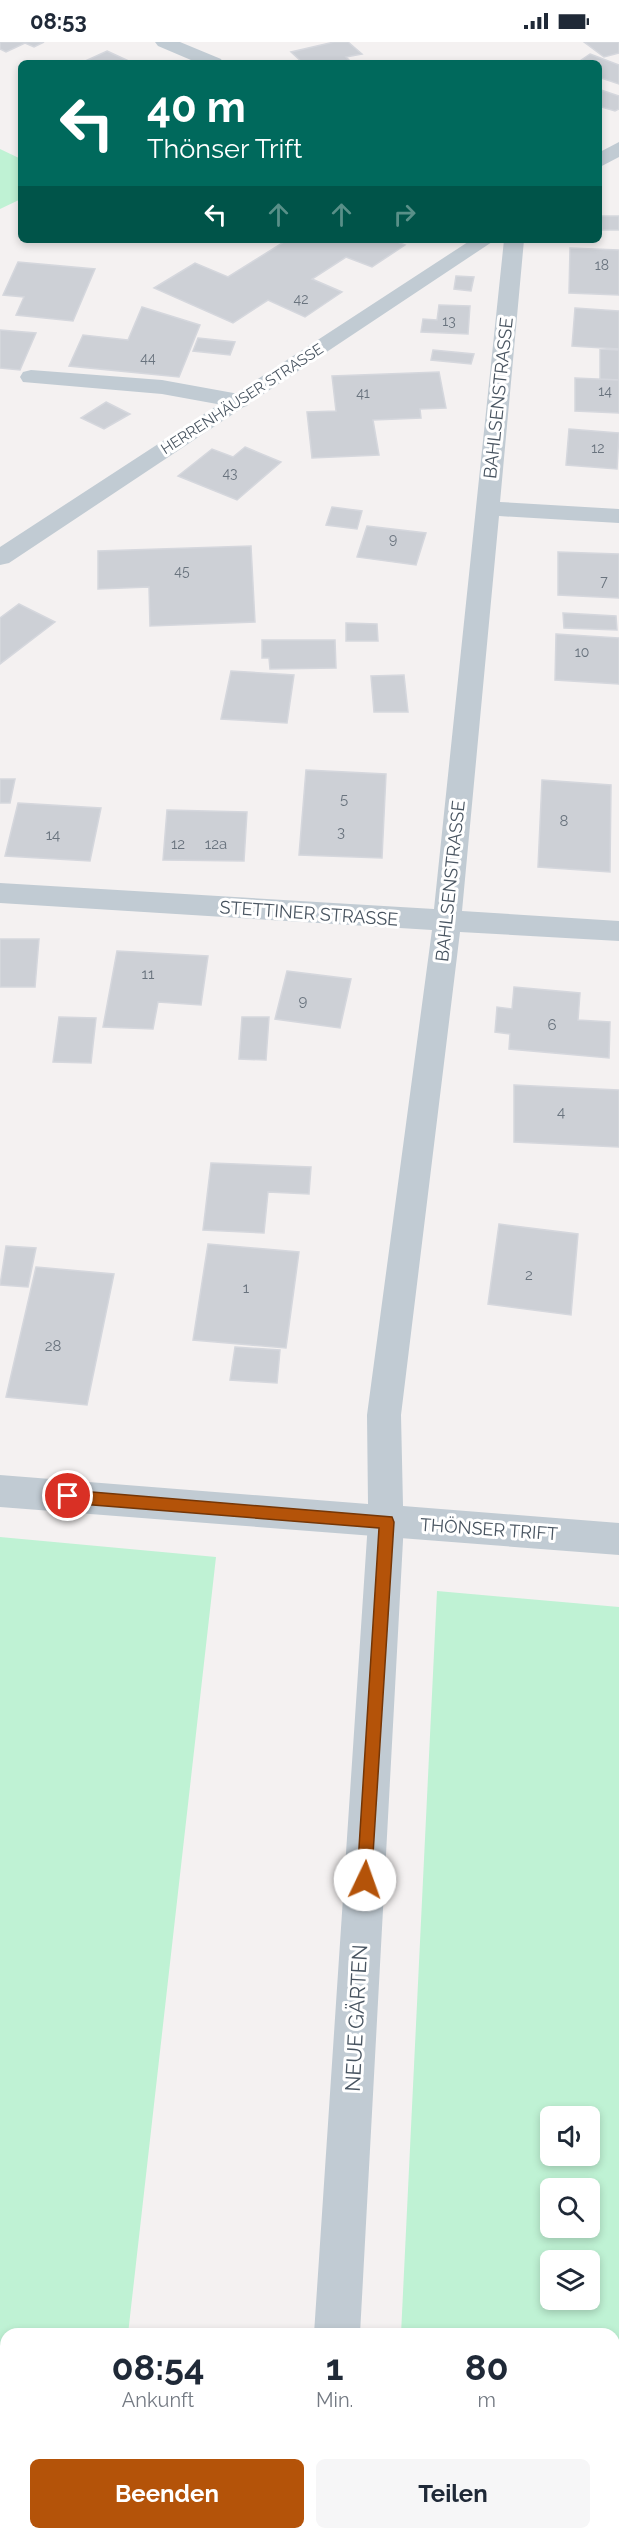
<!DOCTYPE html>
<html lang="de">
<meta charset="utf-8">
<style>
body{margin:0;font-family:Raleway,sans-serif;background:#f6f6f7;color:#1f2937;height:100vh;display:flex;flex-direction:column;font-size:22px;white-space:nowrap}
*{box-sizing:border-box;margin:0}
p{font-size:20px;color:#747a83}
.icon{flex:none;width:33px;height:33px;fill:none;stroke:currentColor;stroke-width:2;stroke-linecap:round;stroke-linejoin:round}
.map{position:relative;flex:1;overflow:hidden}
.panel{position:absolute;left:0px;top:2286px;width:620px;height:212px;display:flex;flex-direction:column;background:#fff;border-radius:18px 18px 0 0;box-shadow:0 3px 9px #0003}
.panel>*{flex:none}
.top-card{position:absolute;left:18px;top:18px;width:584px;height:183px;border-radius:9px;box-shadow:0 3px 9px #0003;background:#00695c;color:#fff;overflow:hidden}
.buttons{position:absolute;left:540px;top:2064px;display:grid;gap:12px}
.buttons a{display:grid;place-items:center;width:60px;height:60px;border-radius:9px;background:#fff;box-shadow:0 3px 9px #0003;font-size:30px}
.pin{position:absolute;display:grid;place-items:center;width:51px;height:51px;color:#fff;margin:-26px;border:3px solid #fff;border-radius:50%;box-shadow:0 2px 6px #0007}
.me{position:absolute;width:66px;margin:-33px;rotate:3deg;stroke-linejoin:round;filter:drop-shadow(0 0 4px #0008)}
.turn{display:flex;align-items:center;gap:21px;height:126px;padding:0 30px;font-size:27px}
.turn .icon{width:78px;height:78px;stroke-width:2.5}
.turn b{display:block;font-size:42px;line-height:51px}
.lanes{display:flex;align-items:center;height:57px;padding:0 30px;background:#0003;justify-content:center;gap:30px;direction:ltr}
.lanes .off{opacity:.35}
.eta{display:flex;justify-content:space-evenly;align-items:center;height:102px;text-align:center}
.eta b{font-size:36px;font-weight:700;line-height:42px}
.button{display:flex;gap:12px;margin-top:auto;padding:12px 30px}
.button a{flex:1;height:69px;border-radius:9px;background:#b45309;color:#fff;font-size:24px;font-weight:700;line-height:69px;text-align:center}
.button a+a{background:#f6f6f7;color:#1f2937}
.status{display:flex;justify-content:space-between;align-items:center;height:42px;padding:0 30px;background:#fff;direction:ltr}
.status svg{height:16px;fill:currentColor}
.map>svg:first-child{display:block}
.green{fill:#bff2d4;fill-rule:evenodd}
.building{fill:#cdd0d6;stroke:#d5d7dd;stroke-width:1.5}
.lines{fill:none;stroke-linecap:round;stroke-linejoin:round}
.service{fill:#c1cbd3;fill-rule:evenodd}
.minor{fill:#c1cbd3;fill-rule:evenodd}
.route{fill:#b45309;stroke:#753606;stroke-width:1.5}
.labels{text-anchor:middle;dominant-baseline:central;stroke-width:6;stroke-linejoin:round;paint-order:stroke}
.far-number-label{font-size:14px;fill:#69737e}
.far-street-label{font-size:15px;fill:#485460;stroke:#fff}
.number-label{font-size:15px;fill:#69737e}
.street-label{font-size:18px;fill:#485460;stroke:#fff}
.near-street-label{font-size:21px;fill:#485460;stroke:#fff}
</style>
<div class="status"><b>08:53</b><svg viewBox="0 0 49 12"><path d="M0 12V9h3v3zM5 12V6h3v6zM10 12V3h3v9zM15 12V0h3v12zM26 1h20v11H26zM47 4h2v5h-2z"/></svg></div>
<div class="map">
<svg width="619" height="2497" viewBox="0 0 619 2497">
<rect width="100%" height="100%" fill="#f4f1f1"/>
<path class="green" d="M0,107l21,10v40l-21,10z
M0,1495l216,20 -88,777h-122v200h100l-1,5h-105z
M437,1549l182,16v932h-228v-5h223v-200h-213zM550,2074h40v40h-40zM590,2146v40h-40v-40zM550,2218h40v40h-40z"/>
<path class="building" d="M0,0h44l-10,5 -9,-4 -19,9 -6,-3z
M334,0h14l14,12 -16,3 6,6h-49l-12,-11z
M584,0h35v11l-15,4z
M107,9l26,12h-52z
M590,12l29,11v19l-21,-7v-14h-21z
M598,47l21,7v13l-4,2 -17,-5z
M601,174h18v14h-17z
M287,198h105l13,5 -33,22 -26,-10 -34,22 30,13 -37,25 -37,-17 -35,23 -79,-35 41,-25 33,14z
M570,206l49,2v45l-50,-2z
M18,220l77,7 -22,52 -57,-6 8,-18 -21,-2z
M456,234l18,1 -3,14 -17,-2z
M439,263l31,1 -2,28 -47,-2 2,-13 14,1z
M142,265l58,18 -21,52 -110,-11 14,-31 45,5z
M575,266l44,3v38l-47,-3z
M0,288l36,3 -16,37 -20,-2z
M198,296l37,4 -5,13 -37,-4z
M600,307l19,1v30l-19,-1z
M433,308l41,4 -3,10 -40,-4z
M439,330l7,36 -26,1 1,9 -48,2 6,35 -67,3 -5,-46 29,-1 -4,-35z
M575,336l44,2v33l-44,-2z
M106,360l24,12 -26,15 -23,-11z
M569,387l50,4 -2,36 -51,-4z
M245,405l36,15 -44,38 -59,-24 34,-27 21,8z
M332,465l30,4 -5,18 -31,-4z
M367,484l59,7 -10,32 -59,-8z
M251,504l4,76 -105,4 -1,-39 -51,2v-38z
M558,510l61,2v44l-61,-3z
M19,562l36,18 -55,42v-46z
M563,571l53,3 1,14 -53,-2z
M346,581l31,1 1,17h-32z
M556,592l63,4v46l-64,-4z
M262,598h73l1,28 -66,1 -1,-11h-7z
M231,629l63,4 -7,48 -66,-4z
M404,633l4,37h-34l-3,-36z
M306,728l80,4 -4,84 -83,-3z
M0,737h15l-5,24h-10z
M542,738l69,5 -1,87 -72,-5z
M18,761l83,5 -11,53 -85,-5z
M167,768l80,2 -3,49 -81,-1z
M0,897h39l-4,48h-35z
M117,909l91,5 -7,49 -43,-3 -5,27 -50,-2z
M287,929l64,8 -11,49 -65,-9z
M514,945l66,6 -2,27 32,2 -1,36 -100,-9 1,-15 -15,-2 2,-25 15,2z
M59,975l37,1 -5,45 -38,-1z
M242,975h27l-3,43 -27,-1z
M514,1043l105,5v57l-105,-5z
M211,1121l100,4 -2,27 -41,-2 -4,41 -61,-3z
M499,1182l79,10 -7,81 -83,-11z
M208,1202l91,8 -13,96 -93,-8z
M6,1204l30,2 -8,39 -28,-2z
M36,1225l78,7 -27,131 -81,-8z
M235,1305l45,3 -3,33 -47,-3z"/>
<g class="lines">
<path class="service" d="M31,328l131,10 77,14 8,2 3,5 -3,5 -8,2 -77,-14 -139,-12 -3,-5 3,-5z
M386,1464l13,5 5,11 -44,812h-46l54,-812 5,-11z
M301,2492h48v5h-48z"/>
<path class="minor" d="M155,0h25l41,17 2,4h-25l-40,-17z
M619,100v15l-21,11v-15z
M471,198h24l-486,323 -9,2v-18z
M504,198h20l-24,262 119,7v14l-120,-7 -37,395 157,10v20l-159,-9 -59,483 2,91 216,17v32l-619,-48v-32l368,29 -1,-89 65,-485 -432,-27v-20l434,26z"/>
</g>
<path class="route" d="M68,1448l324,27 2,5 -23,364 -6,2 -6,-2 -2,-6 22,-352 -311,-25 -7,-7z"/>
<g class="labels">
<g class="far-number-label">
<text x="602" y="223">18</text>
<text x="301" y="257">42</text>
<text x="449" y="279">13</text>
<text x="148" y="316">44</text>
<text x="605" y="349">14</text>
<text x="363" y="351">41</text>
<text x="598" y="406">12</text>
<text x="230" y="431">43</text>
<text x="393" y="497">9</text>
<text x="182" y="529">45</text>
<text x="604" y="539">7</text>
<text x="582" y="610">10</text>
</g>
<g class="far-street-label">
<text transform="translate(242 357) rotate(-33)">HERRENHÄUSER STRASSE</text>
</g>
<g class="number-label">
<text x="344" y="757">5</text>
<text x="564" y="779">8</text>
<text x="341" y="790">3</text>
<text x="53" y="793">14</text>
<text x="178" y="802">12</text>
<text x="216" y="802">12a</text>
<text x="148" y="932">11</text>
<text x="303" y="959">9</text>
<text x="552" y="983">6</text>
<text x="561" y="1070">4</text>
<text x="529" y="1233">2</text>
<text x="246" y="1246">1</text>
<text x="53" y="1304">28</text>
</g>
<g class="street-label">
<text transform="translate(498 356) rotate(-84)">BAHLSENSTRASSE</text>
<text transform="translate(450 839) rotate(-84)">BAHLSENSTRASSE</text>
<text transform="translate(309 871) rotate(4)">STETTINER STRASSE</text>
<text transform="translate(489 1487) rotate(4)">THÖNSER TRIFT</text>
</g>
<g class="near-street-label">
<text transform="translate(356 1976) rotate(-87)">NEUE GÄRTEN</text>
</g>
</g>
</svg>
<div class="buttons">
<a><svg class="icon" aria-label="sound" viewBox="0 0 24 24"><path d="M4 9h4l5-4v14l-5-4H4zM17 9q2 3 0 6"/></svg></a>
<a><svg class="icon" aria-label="search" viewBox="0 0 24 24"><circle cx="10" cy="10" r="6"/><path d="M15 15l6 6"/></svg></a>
<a><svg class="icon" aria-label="layers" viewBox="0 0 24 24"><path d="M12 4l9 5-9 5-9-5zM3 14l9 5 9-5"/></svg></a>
</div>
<div class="pin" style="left:68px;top:1454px;background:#d93025"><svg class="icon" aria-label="arrive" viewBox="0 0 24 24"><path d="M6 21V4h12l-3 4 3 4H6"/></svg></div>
<svg class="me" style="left:365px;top:1838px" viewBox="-20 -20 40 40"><circle r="19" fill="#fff"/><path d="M0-13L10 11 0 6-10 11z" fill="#b45309"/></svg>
<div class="top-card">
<div class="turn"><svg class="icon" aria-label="left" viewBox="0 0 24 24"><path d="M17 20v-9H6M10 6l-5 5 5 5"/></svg><div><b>40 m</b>Thönser Trift</div></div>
<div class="lanes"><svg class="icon" aria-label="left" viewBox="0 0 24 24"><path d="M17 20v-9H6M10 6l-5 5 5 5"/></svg><svg class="icon off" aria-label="ahead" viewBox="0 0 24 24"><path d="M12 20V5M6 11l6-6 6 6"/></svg><svg class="icon off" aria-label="ahead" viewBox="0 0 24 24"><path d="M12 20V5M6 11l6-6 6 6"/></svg><svg class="icon off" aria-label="right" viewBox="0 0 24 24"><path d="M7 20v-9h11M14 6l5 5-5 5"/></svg></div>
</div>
<section class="panel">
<div class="eta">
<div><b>08:54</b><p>Ankunft</p></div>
<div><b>1</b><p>Min.</p></div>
<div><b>80</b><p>m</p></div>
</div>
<div class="button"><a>Beenden</a><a>Teilen</a></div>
</section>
</div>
